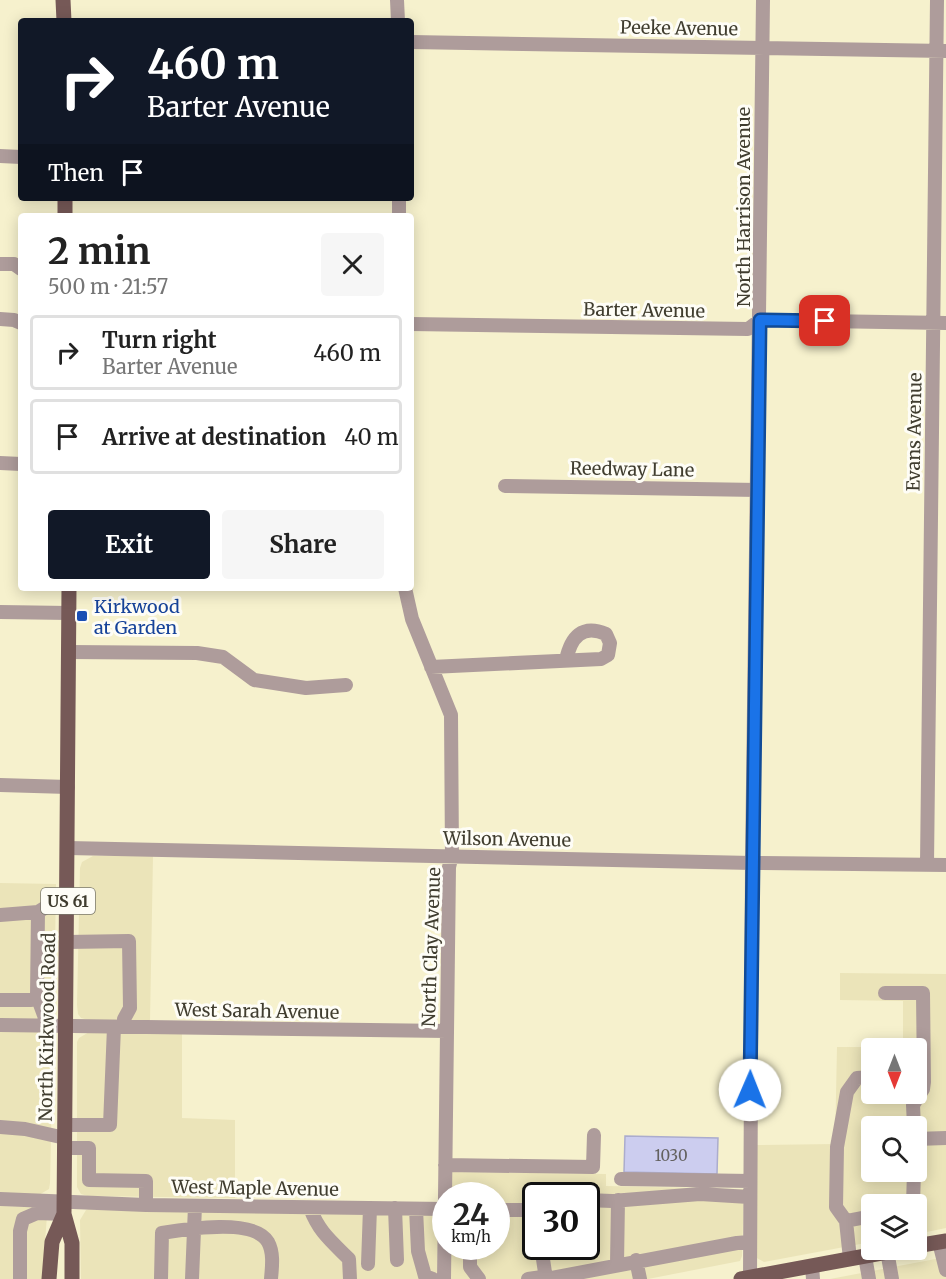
<!DOCTYPE html>
<meta charset="utf-8">
<style>
body{margin:0;font-family:Merriweather,serif;background:#f6f6f6;color:#222;height:100vh;display:flex;flex-direction:column;font-size:22px;white-space:nowrap}
*{box-sizing:border-box;margin:0}
p{font-size:20px;color:#767676}
.icon{flex:none;width:33px;height:33px;fill:none;stroke:currentColor;stroke-width:2;stroke-linecap:round;stroke-linejoin:round}
.map{position:relative;flex:1;overflow:hidden}
.side{position:absolute;left:18px;top:213px;width:396px;height:378px;display:flex;flex-direction:column;background:#fff;border-radius:6px;box-shadow:0 3px 15px #0003}
.side>*{flex:none}
.guide{position:absolute;left:18px;top:18px;width:396px;height:183px;border-radius:6px;box-shadow:0 3px 15px #0003;background:#111827;color:#fff;overflow:hidden}
.needle{width:39px;rotate:180deg}
.fabs{position:absolute;left:861px;top:1038px;display:grid;gap:12px}
.fabs a{display:grid;place-items:center;width:66px;height:66px;border-radius:6px;background:#fff;box-shadow:0 3px 15px #0003;font-size:30px}
.speed{position:absolute;left:432px;top:1182px;display:flex;gap:12px;font-size:30px;font-weight:700;text-align:center}
.speed>*{display:grid;place-content:center;width:78px;height:78px;border-radius:50%;background:#fff;box-shadow:0 3px 15px #0003;line-height:1}
.speed small{font-size:15px;font-weight:400}
.speed .limit{border:3px solid #111;border-radius:9px;background:#fff;color:#111}
.pin{position:absolute;display:grid;place-items:center;width:51px;height:51px;color:#fff;margin:-26px;border-radius:12px;box-shadow:0 3px 9px #0006}
.me{position:absolute;width:66px;margin:-33px;rotate:1deg;stroke-linejoin:round;filter:drop-shadow(0 0 4px #0008)}
.turn{display:flex;align-items:center;gap:21px;height:126px;padding:0 30px;font-size:27px}
.turn .icon{width:78px;height:78px;stroke-width:2.5}
.turn b{display:block;font-size:42px;line-height:51px}
.then{display:flex;align-items:center;height:57px;padding:0 30px;background:#0003;gap:12px;font-size:22px}
.round{display:grid;place-items:center;flex:none;width:63px;height:63px;border-radius:6px;background:#f6f6f6}
.headline{display:flex;align-items:center;justify-content:space-between;height:102px;padding:0 30px}
h1{font-size:36px;font-weight:700;line-height:45px}
.button{display:flex;gap:12px;margin-top:auto;padding:12px 30px}
.button a{flex:1;height:69px;border-radius:6px;background:#111827;color:#fff;font-size:24px;font-weight:700;line-height:69px;text-align:center}
.button a+a{background:#f6f6f6;color:#222}
ul{padding:0;list-style:none}
li{display:flex;align-items:center;gap:18px;height:75px;margin:0 12px 9px;padding:0 18px;border:3px solid #e0e0e0;border-radius:6px}
li div{flex:1}
li b{display:block;font-size:22px}
li em{font-style:normal}
.map>svg:first-child{display:block}
.built{fill:#ebe4b9;fill-rule:evenodd}
.building{fill:#cccdef;stroke:#abaccd;stroke-width:1.5}
.lines{fill:none;stroke-linecap:round;stroke-linejoin:round}
.minor{stroke:#ae9c9b;stroke-width:14}
.major{stroke:#765957;stroke-width:15}
.route-casing{stroke:#114b97;stroke-width:15}
.route{stroke:#1a73e8;stroke-width:10}
.transit-dot{fill:#1a4fb4;stroke:#fefdf6;stroke-width:2}
.labels{text-anchor:middle;dominant-baseline:central;stroke-width:6;stroke-linejoin:round;paint-order:stroke}
.number-label{font-size:15px;fill:#63615f}
.shield{fill:#fefdf6;stroke:#79776b;stroke-width:1.5}
.shield-label{font-size:16px;font-weight:bold;fill:#403d2f}
.street-label{font-size:18px;fill:#403d2f;stroke:#fefdf6}
.transit-label{font-size:18px;fill:#164399;stroke:#fefdf6;text-anchor:start}
</style>
<div class="map">
<svg width="946" height="1279" viewBox="0 0 946 1279">
<rect width="100%" height="100%" fill="#f6f1cd"/>
<path class="built" d="M93,856h60l-3,165 -61,-1 -8,-2 -3,-4 -1,-9 3,-137 2,-6z
M0,883l56,1 -2,125 -6,10 -48,1z
M840,973l106,1v254l-29,6 -1,-30h-44l-1,38 -107,20 -9,-5 2,-112 78,-1 2,-97h66v-46l-63,-1zM872,1048h44v46h-44zM872,1126h44v46h-44z
M0,1032h38l13,5 2,6 -3,140 -1,6 -12,7h-37z
M89,1032l93,1v85l53,2v78l-147,-2 -7,-2 -4,-7v-145l2,-4z
M450,1172l156,2v12l138,3 -2,67 -2,5 -92,18h-200l1,-32 47,-1v-50l-46,-1zM536,1196h50v50h-50z
M0,1206l39,1 8,9 -5,63h-42z
M91,1208l344,7 3,12 -1,52h-356l-1,-59 6,-10z
M946,1257v22h-116z"/>
<path class="building" d="M625,1136l93,2 -1,36 -93,-2z"/>
<g class="lines">
<path class="minor" d="M397,0l1,21
M411,42l535,9
M0,156l21,1
M399,198v18
M0,264h14l7,5
M0,319l14,1 7,3
M411,324l337,5 12,-9 186,3
M0,463l21,1
M505,486l253,4
M405,588l7,31 39,96 1,140 -3,12 -5,412
M0,612l69,1
M70,652l127,1 26,4 31,23 52,8 40,-3
M431,667l170,-8 7,-4 2,-12 -4,-9c-24,-10 -35,3 -40,26
M0,785l68,2
M68,848l684,15 194,2
M927,864l10,-864
M38,912l-1,84 11,30
M0,915l38,-3 13,-8 17,1
M67,942l62,-1 1,67 -6,11 1,8
M885,993h38l1,89 -1,7 -10,16 1,21
M0,1000h31l6,-4
M0,1025l447,6
M66,1125h44l4,-98
M0,1127l25,2 40,9
M916,1139l30,-1
M65,1148h24v32l57,1v24
M445,1165l148,2 1,-32
M621,1179l129,2
M0,1199l146,6 299,4
M586,1200l26,1 88,-7 49,3
M913,1204l1,-32
M310,1208c9,24 21,33 39,51l1,20
M395,1208l2,52
M416,1209l2,42 7,25 8,3
M496,1210h34l6,-4
M846,1221l-10,-14 1,-60 10,-55 10,-14 15,-1
M939,1242l7,28
M470,1246v21l9,12
M541,1246l5,33 191,-36 12,-1
M887,1251l5,28
M865,1256l4,23
M850,1259l-4,-38 26,-5
M636,1260l4,19
M368,1264l2,-56
M617,1264l1,-64
M812,1266l1,13
M750,1278l2,-415 11,-863
M20,1279v-48l3,-12 14,-6 27,1
M161,1279l1,-46c24,-4 92,-15 106,9 6,11 4,25 3,37
M192,1279l3,-73
M528,1279l14,-2 4,2"/>
<path class="major" d="M63,0l1,21
M65,198v18
M69,588l-5,626 8,29v36
M916,1246l30,-5
M49,1279l3,-37 12,-28
M741,1279l157,-29"/>
</g>
<g class="lines">
<defs>
<path id="route" d="M750,1090l10,-770 65,1"/>
</defs>
<use href="#route" class="route-casing"/>
<use href="#route" class="route"/>
</g>
<rect class="transit-dot" x="76" y="610" width="12" height="12" rx="3"/>
<g class="labels">
<g class="number-label">
<text x="671" y="1155">1030</text>
</g>
<rect class="shield" x="41" y="888" width="54" height="26" rx="4.5"/>
<g class="shield-label">
<text x="68" y="901">US 61</text>
</g>
<g class="street-label">
<text transform="translate(679 28) rotate(1)">Peeke Avenue</text>
<text transform="translate(743 207) rotate(-90)">North Harrison Avenue</text>
<text transform="translate(644 310) rotate(1)">Barter Avenue</text>
<text transform="translate(914 432) rotate(-89)">Evans Avenue</text>
<text transform="translate(632 469) rotate(1)">Reedway Lane</text>
<text transform="translate(507 839) rotate(1)">Wilson Avenue</text>
<text transform="translate(431 947) rotate(-88)">North Clay Avenue</text>
<text transform="translate(257 1011) rotate(1)">West Sarah Avenue</text>
<text transform="translate(47 1027) rotate(-89)">North Kirkwood Road</text>
<text transform="translate(255 1188) rotate(1)">West Maple Avenue</text>
</g>
<g class="transit-label">
<text x="94" y="606">Kirkwood<tspan x="94" dy="21">at Garden</tspan></text>
</g>
</g>
</svg>
<div class="fabs">
<a><svg class="needle" viewBox="-14 -14 28 28"><path d="M0-13l5 13h-10z" fill="#e53935"/><path d="M0 13l5-13h-10z" fill="#767676"/></svg></a>
<a><svg class="icon" aria-label="search" viewBox="0 0 24 24"><circle cx="10" cy="10" r="6"/><path d="M15 15l6 6"/></svg></a>
<a><svg class="icon" aria-label="layers" viewBox="0 0 24 24"><path d="M12 4l9 5-9 5-9-5zM3 14l9 5 9-5"/></svg></a>
</div>
<div class="speed"><div>24<small>km/h</small></div><div class="limit">30</div></div>
<div class="pin" style="left:825px;top:321px;background:#d93025"><svg class="icon" aria-label="arrive" viewBox="0 0 24 24"><path d="M6 21V4h12l-3 4 3 4H6"/></svg></div>
<svg class="me" style="left:750px;top:1090px" viewBox="-20 -20 40 40"><circle r="19" fill="#fff"/><path d="M0-13L10 11 0 6-10 11z" fill="#1a73e8"/></svg>
<div class="guide">
<div class="turn"><svg class="icon" aria-label="right" viewBox="0 0 24 24"><path d="M7 20v-9h11M14 6l5 5-5 5"/></svg><div><b>460 m</b>Barter Avenue</div></div>
<div class="then">Then<svg class="icon" aria-label="arrive" viewBox="0 0 24 24"><path d="M6 21V4h12l-3 4 3 4H6"/></svg></div>
</div>
<section class="side">
<div class="headline"><div><h1>2 min</h1><p>500 m · 21:57</p></div><a class="round"><svg class="icon" aria-label="close" viewBox="0 0 24 24"><path d="M6 6l12 12M18 6L6 18"/></svg></a></div>
<ul>
<li><svg class="icon" aria-label="right" viewBox="0 0 24 24"><path d="M7 20v-9h11M14 6l5 5-5 5"/></svg><div><b>Turn right</b><p>Barter Avenue</p></div><em>460 m</em></li>
<li><svg class="icon" aria-label="arrive" viewBox="0 0 24 24"><path d="M6 21V4h12l-3 4 3 4H6"/></svg><div><b>Arrive at destination</b></div><em>40 m</em></li>
</ul>
<div class="button"><a>Exit</a><a>Share</a></div>
</section>
</div>
